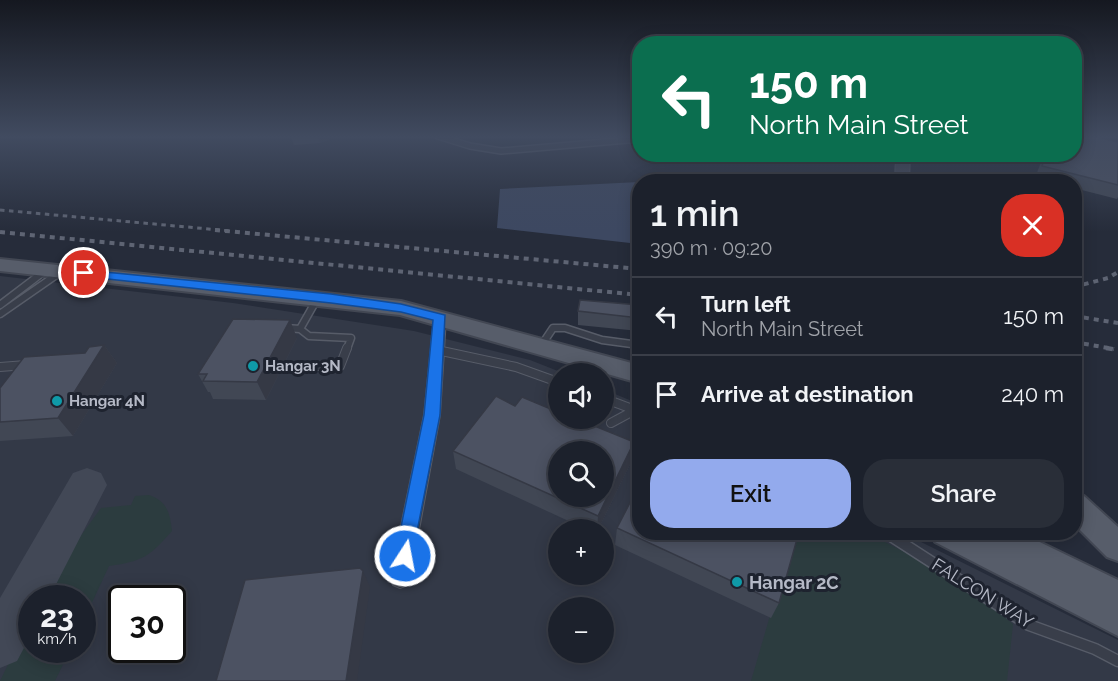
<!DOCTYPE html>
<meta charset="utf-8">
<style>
body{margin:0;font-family:Raleway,sans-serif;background:#292e38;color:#f1f3f6;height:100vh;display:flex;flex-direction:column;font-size:22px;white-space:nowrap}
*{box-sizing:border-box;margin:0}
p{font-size:20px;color:#a0a3a9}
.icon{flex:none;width:33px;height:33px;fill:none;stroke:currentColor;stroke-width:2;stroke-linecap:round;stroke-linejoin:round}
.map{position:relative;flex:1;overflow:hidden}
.drawer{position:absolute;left:632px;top:174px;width:450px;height:366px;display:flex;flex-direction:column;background:#1c212c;border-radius:24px;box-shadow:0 3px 15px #0003,0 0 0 2px #3a3e48}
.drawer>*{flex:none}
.top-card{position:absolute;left:632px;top:36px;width:450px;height:126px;border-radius:24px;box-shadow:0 3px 15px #0003,0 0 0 2px #3a3e48;background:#0b6e4f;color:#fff;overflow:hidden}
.fabs{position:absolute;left:548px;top:363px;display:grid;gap:12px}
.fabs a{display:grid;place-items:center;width:66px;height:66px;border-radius:50%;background:#1c212c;box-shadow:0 3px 15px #0003,0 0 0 2px #3a3e48;font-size:30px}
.speed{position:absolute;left:18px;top:585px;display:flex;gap:12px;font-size:30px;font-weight:700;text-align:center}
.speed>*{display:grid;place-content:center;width:78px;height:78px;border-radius:50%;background:#1c212c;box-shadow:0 3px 15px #0003,0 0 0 2px #3a3e48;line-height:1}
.speed small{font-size:15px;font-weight:400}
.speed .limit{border:3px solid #111;border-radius:9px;background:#fff;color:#111}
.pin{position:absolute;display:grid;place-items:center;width:51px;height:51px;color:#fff;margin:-26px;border:3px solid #fff;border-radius:50%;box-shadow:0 2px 6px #0007}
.me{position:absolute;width:66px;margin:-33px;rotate:11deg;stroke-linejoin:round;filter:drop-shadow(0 0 4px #0008)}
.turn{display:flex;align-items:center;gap:21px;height:126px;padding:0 18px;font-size:27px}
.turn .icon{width:78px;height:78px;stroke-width:2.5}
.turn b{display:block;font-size:42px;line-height:51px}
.round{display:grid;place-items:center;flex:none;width:63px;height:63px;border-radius:24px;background:#292e38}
.headline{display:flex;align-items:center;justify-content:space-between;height:102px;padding:0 18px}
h1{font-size:36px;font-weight:600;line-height:45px}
.cta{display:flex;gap:12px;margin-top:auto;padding:12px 18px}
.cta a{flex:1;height:69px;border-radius:24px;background:#93aaed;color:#111;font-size:24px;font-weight:600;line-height:69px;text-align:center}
.cta a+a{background:#292e38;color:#f1f3f6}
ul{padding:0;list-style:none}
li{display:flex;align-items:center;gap:18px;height:78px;padding:0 18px;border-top:2px solid #3a3e48}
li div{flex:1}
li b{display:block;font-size:22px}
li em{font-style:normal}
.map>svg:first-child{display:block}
.airport{fill:#333947;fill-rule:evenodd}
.green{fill:#2c3c3f}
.water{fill:#3d4861}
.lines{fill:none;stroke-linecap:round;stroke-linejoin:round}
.taxiway{fill:#424856;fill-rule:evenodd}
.service-far3-casing{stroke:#575c68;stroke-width:8}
.service-far2-casing{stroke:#575c68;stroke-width:9}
.service-far1-casing{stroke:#575c68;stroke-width:10}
.service-casing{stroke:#575c68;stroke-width:13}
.minor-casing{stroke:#575c68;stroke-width:2}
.secondary-casing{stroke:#575c68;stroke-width:2}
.primary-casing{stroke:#424753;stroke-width:4}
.service-far3{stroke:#393e4a;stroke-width:5}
.service-far2{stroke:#393e4a;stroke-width:6}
.service-far1{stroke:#393e4a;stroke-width:8}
.service{stroke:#393e4a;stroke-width:10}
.minor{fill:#393e4a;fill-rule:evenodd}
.secondary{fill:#484d5d;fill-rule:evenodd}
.primary{fill:#575d6a;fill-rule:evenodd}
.rail-far2{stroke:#5e6473;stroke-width:3;stroke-dasharray:4.5 4.5;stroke-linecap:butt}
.rail-far1{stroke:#5e6473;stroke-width:4;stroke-dasharray:5 5;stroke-linecap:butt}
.rail{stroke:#5e6473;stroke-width:4.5;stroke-dasharray:7 7;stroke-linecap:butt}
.wall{fill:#414754}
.shaded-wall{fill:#353945}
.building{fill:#4c5262;stroke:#353945;stroke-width:1.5;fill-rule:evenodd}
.route{fill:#1a73e8;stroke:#114b97;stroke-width:1.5}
.culture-dot{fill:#0f9aa8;stroke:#1e232f;stroke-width:2}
.labels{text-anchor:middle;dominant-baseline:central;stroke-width:6;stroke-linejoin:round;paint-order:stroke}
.poi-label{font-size:15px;font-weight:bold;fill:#b5b9c6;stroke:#1e232f;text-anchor:start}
.near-poi-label{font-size:18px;font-weight:bold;fill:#b5b9c6;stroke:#1e232f;text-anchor:start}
.near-street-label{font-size:18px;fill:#b5b9c6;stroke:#1e232f}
</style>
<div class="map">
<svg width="1118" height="681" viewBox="0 0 1118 681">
<rect width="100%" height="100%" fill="#262c3a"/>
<path class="airport" d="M0,276l233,27 181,28 116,29 33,13 -5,1v44h45v-29l36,15v128l264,1 215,107v41h-1118zM558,452h45v44h-45zM558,530h45v44h-45zM32,598h50v52h-50zM122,598h50v52h-50zM558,608h45v44h-45z"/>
<path class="green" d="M149,495c18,6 21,18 23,36 -23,26 -29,30 -63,35l-26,56 -1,-24h-40l19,-35 40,-55 30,-3 4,-9z
M794,533h73l61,31 57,37 28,23 -6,57h-256z
M31,618l1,32h38l-15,31h-55z"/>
<path class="water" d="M765,175l23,6h-141z
M639,182v62l-142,-16 3,-39z"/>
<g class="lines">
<path class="taxiway" d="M87,468l14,5 6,12 -58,113h-17v35l-15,28 -17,7v-70l73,-125z"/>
<defs>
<path id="service-far3" d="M438,136l32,10 31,5 138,-12"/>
<path id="service-far2" d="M0,305l46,-35
M0,314l62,-43
M285,328l15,1 17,-30
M300,329l9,7 42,2 -4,11
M541,346l12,-18h12l37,12 37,5"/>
<path id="service-far1" d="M437,350l79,17 42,15
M289,366h51l7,-18
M0,367l26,-2
M603,398l32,12 4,-7
M611,423l24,-13"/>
<path id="service" d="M885,532l144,93 66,24 23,12"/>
<path id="minor" d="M440,314l6,4 -6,97 -30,164 -3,6 -7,3 -7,-3 -3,-6 34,-164 10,-97z"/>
<path id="secondary" d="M896,154h14l-1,28h-14z"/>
<path id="primary" d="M0,259l401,42 238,64v18l-239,-68 -400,-44z
M1074,492l10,4 34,31v34l-11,-4 -33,-33z
M931,532h88l99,48v56l-183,-94z"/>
</defs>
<use href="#service-far3" class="service-far3-casing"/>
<use href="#service-far2" class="service-far2-casing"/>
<use href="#service-far1" class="service-far1-casing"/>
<use href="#service" class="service-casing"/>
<use href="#minor" class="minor-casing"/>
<use href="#secondary" class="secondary-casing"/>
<use href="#primary" class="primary-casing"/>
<use href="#service-far3" class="service-far3"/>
<use href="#service-far2" class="service-far2"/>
<use href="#service-far1" class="service-far1"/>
<use href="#service" class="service"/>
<use href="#minor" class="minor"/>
<use href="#secondary" class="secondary"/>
<use href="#primary" class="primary"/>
<path class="rail-far2" d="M0,210l231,21"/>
<path class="rail-far1" d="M215,230l424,39
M0,232l639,63
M1074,287l34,-9 10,-6
M1074,316l44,7
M1074,342l40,7"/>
<path class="rail" d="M1106,348l12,2"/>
</g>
<path class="wall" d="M293,136h40v2l-13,5 -26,2 -3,-8z
M1118,142v55l-1,2 -43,-11v-6h-27l-12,-4 9,-24h30z
M639,305v26l-61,-6v-14z
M297,338l-31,62 -53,-1 -3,-7h-2l-10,-18z
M104,345l13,18 -44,73 -73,5v-53z
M515,406l117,54 -34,70h-10l-132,-61 -3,-18z
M617,528l162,75 -8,15 -156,-73z"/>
<path class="shaded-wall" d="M318,136h15v2l-13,5z
M290,320l7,18 -31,62 -9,-18z
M104,345l13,18 -44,73 -15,-18z
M634,442l-2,18 -34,70h-1l1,-14z
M363,571l7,16 -13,94h-11z"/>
<path class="building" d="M1074,136h19l25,6v43l-76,-19 4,-12h28z
M580,300l59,5v13l-61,-7z
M233,319l57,1 -33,62 -54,-1 4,-7h-9z
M104,345l-46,73 -58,4v-34l24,-31 61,-4 4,-6z
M496,396l19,10 7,-9 36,15v6h17l59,24 -36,74 -145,-65zM558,452h45v44h-45z
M639,485v47h160l-20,71 -162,-75z
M360,568l3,3 -17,110h-130l29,-101z"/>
<linearGradient id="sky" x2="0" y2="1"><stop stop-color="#151820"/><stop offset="0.59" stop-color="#414b60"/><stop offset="1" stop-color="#414b60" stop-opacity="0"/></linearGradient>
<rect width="1118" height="232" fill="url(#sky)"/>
<path class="route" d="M84,270l247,24 70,10 44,11 -5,100 -29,147 -6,2 -7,-2 -3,-6 29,-141 9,-95 -32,-8 -70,-9 -251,-27 -2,-3z"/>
<g class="culture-dot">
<circle cx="253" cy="366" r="6"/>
<circle cx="57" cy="401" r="6"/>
<circle cx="737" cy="582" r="6"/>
</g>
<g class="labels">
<g class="poi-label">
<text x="265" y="366">Hangar 3N</text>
<text x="69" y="401">Hangar 4N</text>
</g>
<g class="near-poi-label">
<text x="749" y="582">Hangar 2C</text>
</g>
<g class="near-street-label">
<text transform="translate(983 593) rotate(32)">FALCON WAY</text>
</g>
</g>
</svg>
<div class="fabs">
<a><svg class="icon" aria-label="sound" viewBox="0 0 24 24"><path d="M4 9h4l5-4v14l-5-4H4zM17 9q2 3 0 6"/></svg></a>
<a><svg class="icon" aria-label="search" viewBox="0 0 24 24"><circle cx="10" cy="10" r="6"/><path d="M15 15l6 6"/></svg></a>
<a>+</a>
<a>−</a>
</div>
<div class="speed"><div>23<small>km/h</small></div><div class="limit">30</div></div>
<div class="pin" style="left:84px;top:273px;background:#d93025"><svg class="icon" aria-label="arrive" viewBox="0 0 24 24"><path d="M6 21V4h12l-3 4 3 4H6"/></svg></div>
<svg class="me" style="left:405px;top:556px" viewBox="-20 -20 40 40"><circle r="17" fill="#1a73e8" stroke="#fff" stroke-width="3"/><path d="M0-11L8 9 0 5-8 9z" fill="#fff"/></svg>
<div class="top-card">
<div class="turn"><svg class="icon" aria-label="left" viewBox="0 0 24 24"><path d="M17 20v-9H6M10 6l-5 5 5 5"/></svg><div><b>150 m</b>North Main Street</div></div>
</div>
<section class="drawer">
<div class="headline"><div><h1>1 min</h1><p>390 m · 09:20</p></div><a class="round" style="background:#d93025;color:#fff"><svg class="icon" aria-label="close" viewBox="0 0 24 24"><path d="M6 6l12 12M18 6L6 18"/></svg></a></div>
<ul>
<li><svg class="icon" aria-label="left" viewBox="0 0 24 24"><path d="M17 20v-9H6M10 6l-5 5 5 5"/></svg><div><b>Turn left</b><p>North Main Street</p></div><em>150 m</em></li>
<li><svg class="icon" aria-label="arrive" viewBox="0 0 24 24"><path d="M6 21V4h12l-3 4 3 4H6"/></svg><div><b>Arrive at destination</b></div><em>240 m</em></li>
</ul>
<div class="cta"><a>Exit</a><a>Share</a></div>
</section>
</div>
